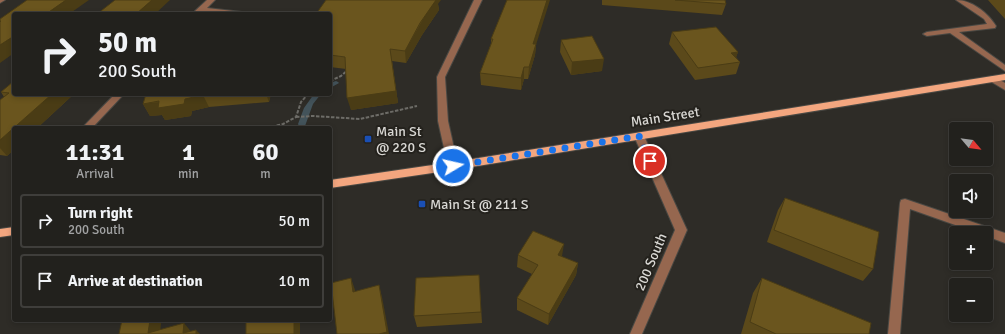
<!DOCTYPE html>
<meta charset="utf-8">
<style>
body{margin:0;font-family:Signika,sans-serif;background:#2a2926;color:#f1f3f6;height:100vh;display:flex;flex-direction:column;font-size:15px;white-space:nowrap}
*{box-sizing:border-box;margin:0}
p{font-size:13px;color:#a2a3a4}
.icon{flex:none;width:22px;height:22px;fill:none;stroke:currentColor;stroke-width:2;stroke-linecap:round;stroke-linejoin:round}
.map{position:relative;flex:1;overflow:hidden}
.drawer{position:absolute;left:12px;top:126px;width:320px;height:196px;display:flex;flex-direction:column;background:#22211d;border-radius:4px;box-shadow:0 2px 6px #0003,0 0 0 1px #3f3e3b}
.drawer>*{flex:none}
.guide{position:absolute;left:12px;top:12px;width:320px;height:84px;border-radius:4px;box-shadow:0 2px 6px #0003,0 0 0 1px #3f3e3b;background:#22211d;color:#f1f3f6;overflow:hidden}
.needle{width:26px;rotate:119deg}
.tools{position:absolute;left:949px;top:122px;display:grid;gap:8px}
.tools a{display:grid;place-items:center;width:44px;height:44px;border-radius:4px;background:#22211d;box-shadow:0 2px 6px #0003,0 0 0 1px #3f3e3b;font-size:20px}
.pin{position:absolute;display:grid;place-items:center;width:34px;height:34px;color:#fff;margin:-17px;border:2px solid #fff;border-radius:50%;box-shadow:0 1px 4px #0007}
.me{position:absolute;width:44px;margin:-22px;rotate:81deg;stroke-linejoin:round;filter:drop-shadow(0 0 3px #0008)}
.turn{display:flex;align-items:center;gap:14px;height:84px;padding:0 20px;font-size:18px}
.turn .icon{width:52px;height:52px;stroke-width:2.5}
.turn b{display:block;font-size:28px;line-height:34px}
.eta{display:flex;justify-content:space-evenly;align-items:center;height:68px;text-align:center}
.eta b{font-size:24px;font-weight:700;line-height:28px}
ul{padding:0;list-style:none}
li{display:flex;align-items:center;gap:12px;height:54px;margin:0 8px 6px;padding:0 12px;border:2px solid #3f3e3b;border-radius:4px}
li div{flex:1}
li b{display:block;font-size:15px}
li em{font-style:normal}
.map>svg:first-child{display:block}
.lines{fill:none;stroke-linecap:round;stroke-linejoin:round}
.stream{fill:#43535a;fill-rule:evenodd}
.minor-casing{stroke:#494843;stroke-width:2}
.major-casing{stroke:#494843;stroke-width:2}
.path{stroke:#6d6c67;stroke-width:2;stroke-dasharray:3.5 1.5;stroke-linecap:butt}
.minor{fill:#96674f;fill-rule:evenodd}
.major{fill:#f3a67f;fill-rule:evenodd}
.wall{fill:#5b491a}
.shaded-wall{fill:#4a3c15}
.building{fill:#6a551e;stroke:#4a3c15}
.route{stroke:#1a73e8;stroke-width:7;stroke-dasharray:0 12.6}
.transit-dot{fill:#1a4fb4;stroke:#24221d;stroke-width:1.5}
.labels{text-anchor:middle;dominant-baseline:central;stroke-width:4;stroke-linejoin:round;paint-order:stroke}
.street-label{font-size:14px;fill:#d9d8d4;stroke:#24221d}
.poi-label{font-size:14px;fill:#d9d8d4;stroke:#24221d;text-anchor:start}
</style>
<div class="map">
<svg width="1005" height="334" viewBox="0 0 1005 334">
<rect width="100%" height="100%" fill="#2e2c27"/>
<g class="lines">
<path class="stream" d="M336,81l2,1 1,1 -9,5v-5z
M314,94h7l-8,10 -8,22h-6l-1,-2 6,-16z"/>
<defs>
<path id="minor" d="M0,0h5l-5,3z
M207,0h8l-8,8 35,4 4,2 -43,-2 -2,2h-6v-3z
M474,0h8l-37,77 3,44 10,45 -1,3h-8l-1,-3 -10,-45 -1,-44z
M956,0c16,0 32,13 40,26l-1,2 -36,4 46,33v6l-55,-38 -23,3 -4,-2 4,-2 60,-8 -3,-5z
M993,76l12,7v7l-15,-9 -1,-2 1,-2z
M115,94h9l-32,34h-10z
M639,133l5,3 43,94 -45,104h-12l45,-104 -41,-94z
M905,199l100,34v10l-19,-7v-3h-8l-68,-24 -10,125h-12l12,-131 1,-3z"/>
<path id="major" d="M1005,74v6l-552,90 -123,18v-8l123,-18z
M14,227v8l-14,2v-8z"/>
</defs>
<use href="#minor" class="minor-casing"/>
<use href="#major" class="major-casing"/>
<path class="path" d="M330,81l11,-5 7,-6
M296,117l17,-1 47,3 57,-13
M267,128l16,-4 13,-7 5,-15 7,-8"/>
<use href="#minor" class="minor"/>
<use href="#major" class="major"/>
</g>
<path class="wall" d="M390,0l48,4 1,6 -17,25 -16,28 -14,-2 6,42 -47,7 -5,-41 -16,-2v-53z
M602,0h123l1,4 -4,11 -120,-10z
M988,0h17v19z
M672,32l66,20 -2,5 4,5 -4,12 -41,6 -26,-36z
M491,39l45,6 -1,10 -7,24h-4l-3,11 -40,-5 -1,-12 11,-29z
M561,40l41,31 -31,4 -11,-23z
M14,81v13h60l-67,62 -7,-1v-55l4,-3 -3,-5z
M146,94h125l-2,8 -60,5 -17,4 -1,5 -26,4 -3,-5 -12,1 -7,-12z
M785,198l88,71 -10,12 -96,-39 11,-32z
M518,255l44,2 16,6 -2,12 -28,50 -31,-15v-12l15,-24 -15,-7z
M479,275l3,48 -65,4 -3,-11z
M762,278l107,56h-128l12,-41z"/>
<path class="shaded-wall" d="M66,0h23l-20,14h-23z
M152,0h18l-15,14h-19z
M434,0h7l-3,4 1,6 -17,25 -16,28 -1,-12z
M547,0h3l-14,45 -1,10 -7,24 1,-12 4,-23z
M14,36v17l-14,10v-18z
M390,49l8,54 -47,7 -4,-12z
M738,52l-4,11 -3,-10z
M604,59l-2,12 -31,4 1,-13z
M524,67v12l-3,11v-12z
M52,94h22l-37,34h-23v22l-7,6 -7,-8v-8z
M266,94h5l-2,8z
M203,95l6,12 -17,4 -1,5 -26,4 -3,-5 -12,1 -7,-12 42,-5z
M564,244l-2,12 -6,10 2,-11z
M578,263l-2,12 -28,50 1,-11z
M351,278l4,12 2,13 -4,-11z
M379,285l3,12 7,37h-10z
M150,320h8l3,3 -1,11 -12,-1z
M294,320h6v14h-6z
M184,323l9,11 -10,-1z
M196,330l4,4h-4z"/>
<path class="building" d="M27,0h39l-20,14h-32v22l-14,9v-23l1,-1h-1v-2z
M115,0h37l-16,14h-39z
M326,0h110l-16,23 -15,28 -15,-2 6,42 -49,7 -2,-41 -15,-2v-41h-14z
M507,0h40l-14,44h3l-7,23h-5l-3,11 -41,-5 13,-34h-2z
M675,0h50l1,4z
M716,27l22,25 -7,1 9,9 -42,6 -26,-36z
M592,36l12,23 -32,3 -11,-22z
M14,81v13h38l-52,46v-40l9,-7 -8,-1z
M146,94h68l-11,1 -18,4 -1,5 -26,4 1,-7 -16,3z
M785,198l94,34 -6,37 -99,-39z
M533,231l31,13 -6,11 20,8 -29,51 -32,-16 21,-33 -20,-10z
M479,275l2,37 -67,4 2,-38z
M351,278l2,14 26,-7 8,47 -8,2h-42l-6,-51z
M762,278l109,45 -2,11h-93l-26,-12z
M122,320h28l-2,13 36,-10 -1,10 13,-3v4h-77z
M246,320h48v14h-48z"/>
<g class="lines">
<path class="route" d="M453,166l186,-30 11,25"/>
</g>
<g class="transit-dot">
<rect x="364" y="135" width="8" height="8" rx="2"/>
<rect x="418" y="200" width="8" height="8" rx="2"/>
</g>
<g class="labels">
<g class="street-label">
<text transform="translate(665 117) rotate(-9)">Main Street</text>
<text transform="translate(651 262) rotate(-67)">200 South</text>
</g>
<g class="poi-label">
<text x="376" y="131">Main St<tspan x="376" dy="16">@ 220 S</tspan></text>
<text x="430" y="204">Main St @ 211 S</text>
</g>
</g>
</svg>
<div class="tools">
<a><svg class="needle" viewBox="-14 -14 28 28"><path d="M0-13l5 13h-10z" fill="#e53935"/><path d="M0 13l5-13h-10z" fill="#a2a3a4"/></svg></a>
<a><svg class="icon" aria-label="sound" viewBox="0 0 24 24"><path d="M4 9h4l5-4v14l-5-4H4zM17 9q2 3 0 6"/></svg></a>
<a>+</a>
<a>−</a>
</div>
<div class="pin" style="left:650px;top:161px;background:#d93025"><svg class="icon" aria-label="arrive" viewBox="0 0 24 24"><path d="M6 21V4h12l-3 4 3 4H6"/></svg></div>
<svg class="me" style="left:453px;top:166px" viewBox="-20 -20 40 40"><circle r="17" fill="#1a73e8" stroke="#fff" stroke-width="3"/><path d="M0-11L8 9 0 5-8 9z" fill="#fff"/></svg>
<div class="guide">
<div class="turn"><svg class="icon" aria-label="right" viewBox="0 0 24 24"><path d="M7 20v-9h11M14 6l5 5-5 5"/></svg><div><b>50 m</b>200 South</div></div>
</div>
<section class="drawer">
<div class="eta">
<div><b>11:31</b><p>Arrival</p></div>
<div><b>1</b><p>min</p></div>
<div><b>60</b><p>m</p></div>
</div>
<ul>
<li><svg class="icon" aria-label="right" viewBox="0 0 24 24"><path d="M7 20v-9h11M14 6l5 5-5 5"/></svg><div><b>Turn right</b><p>200 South</p></div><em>50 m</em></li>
<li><svg class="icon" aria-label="arrive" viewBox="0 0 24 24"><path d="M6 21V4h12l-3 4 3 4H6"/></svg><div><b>Arrive at destination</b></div><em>10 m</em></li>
</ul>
</section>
</div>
